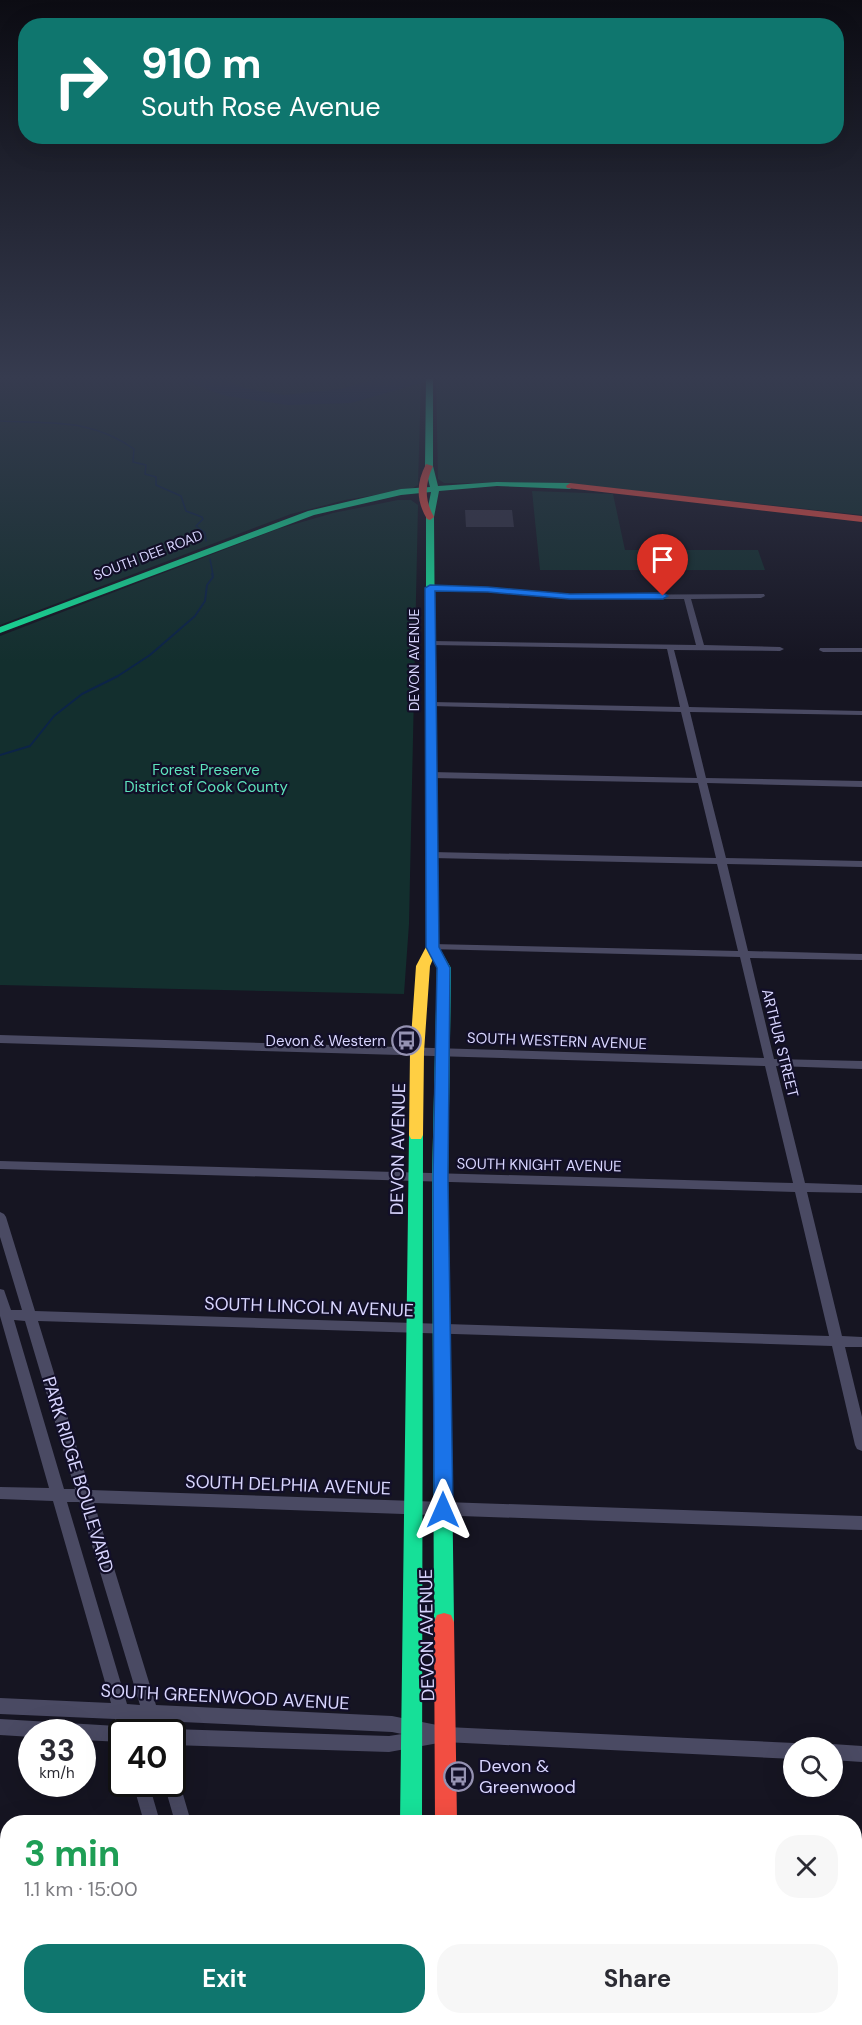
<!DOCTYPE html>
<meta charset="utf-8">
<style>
body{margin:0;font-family:"DM Sans",sans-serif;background:#f7f7f7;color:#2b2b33;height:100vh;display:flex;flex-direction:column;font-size:22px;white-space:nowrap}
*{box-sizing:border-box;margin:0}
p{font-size:20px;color:#7c7c81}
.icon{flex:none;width:33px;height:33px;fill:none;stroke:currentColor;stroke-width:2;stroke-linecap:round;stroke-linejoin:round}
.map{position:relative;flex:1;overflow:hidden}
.panel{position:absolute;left:0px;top:1815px;width:862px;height:210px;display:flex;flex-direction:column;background:#fff;border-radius:24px 24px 0 0;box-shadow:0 6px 24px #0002}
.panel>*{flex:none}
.guide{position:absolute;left:18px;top:18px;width:826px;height:126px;border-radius:24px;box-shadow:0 6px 24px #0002;background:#0f766e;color:#fff;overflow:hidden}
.buttons{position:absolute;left:783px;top:1737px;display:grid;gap:12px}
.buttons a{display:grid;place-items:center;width:60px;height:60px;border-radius:50%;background:#fff;box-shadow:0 6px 24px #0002;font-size:30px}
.speed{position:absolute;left:18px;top:1719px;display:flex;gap:12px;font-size:30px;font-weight:700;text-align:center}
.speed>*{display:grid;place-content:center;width:78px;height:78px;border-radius:50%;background:#fff;box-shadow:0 6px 24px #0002;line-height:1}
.speed small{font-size:15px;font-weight:400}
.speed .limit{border:3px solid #111;border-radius:9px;background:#fff;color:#111}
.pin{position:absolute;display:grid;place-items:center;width:51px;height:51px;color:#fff;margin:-62px -26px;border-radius:50% 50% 50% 0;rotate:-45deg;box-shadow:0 0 6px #0007}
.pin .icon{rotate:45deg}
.me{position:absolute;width:66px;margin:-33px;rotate:0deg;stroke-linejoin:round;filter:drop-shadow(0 0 4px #0008)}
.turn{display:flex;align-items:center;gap:21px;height:126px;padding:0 24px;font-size:27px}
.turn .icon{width:78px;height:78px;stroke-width:2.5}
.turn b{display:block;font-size:42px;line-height:51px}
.round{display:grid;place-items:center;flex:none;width:63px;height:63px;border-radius:24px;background:#f7f7f7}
.overview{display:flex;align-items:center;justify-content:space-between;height:102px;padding:0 24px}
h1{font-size:36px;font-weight:700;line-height:45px;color:#1e9e55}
.primary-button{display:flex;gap:12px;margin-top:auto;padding:12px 24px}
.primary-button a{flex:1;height:69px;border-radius:24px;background:#0f766e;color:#fff;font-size:24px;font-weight:700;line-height:69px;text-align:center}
.primary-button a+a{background:#f7f7f7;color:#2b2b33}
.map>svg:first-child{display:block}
.green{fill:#132f2e}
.water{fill:#0c2448}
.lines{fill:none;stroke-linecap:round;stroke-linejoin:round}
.stream-far1{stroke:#0c2448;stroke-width:1.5}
.stream{stroke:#0c2448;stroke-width:2}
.building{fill:#343344}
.street{fill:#4a4a63;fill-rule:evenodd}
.fast{fill:#16e098;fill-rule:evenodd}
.slow{fill:#ffcf43;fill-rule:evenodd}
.jam{fill:#f24e42;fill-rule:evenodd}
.route{fill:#1a73e8;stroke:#114b97;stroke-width:1.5}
.labels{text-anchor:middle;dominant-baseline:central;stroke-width:4.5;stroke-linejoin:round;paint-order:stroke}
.far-street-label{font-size:14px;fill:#d9d6ff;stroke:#120f28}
.park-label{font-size:15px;fill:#5ee4bd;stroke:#120f28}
.poi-label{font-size:15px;fill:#d9d6ff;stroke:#120f28;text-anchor:end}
.street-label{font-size:15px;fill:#d9d6ff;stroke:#120f28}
.near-street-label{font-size:18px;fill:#d9d6ff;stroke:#120f28}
.near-poi-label{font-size:18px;fill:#d9d6ff;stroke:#120f28;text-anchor:start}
</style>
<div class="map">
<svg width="862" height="2025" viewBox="0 0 862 2025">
<rect width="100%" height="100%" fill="#161522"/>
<path class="green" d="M0,379h421l-3,106 -7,4 -66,11 -54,14 -291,111z
M436,379h426v136l-290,-31 -128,-1 -6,-4z
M532,491l81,3 12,56h133l7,20h-225z
M398,500h13l7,5 -9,419 -5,70 -404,-9v-349l278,-107 55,-16z"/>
<path class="water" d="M183,379h43l18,9 40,7 56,-6 35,-10h60l-84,24 -63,2 -61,-9 -16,-5z"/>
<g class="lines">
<path class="stream-far1" d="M0,421c51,3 90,-3 134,28l-1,13 13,3 -1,9 11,3v8l25,11 5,15 16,6 1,2 -7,7 9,7 1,8
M210,559l3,16"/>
<path class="stream" d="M0,755l30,-9 24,-30 28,-22 36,-18 32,-21 45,-39 10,-15 2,-16 6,-8 -1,-3"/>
</g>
<path class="building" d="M465,510h47l2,17h-48z"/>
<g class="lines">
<path class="street" d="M427,586l61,1 82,8 194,-1 1,2 -4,2 -70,1 13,46 76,2 4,2 -4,2 -106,-1 15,57 173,4v4l-172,-3 16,66 156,3v6l-155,-4 19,75 136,3v6l-135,-3 21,87 114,3v6l-112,-2 24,101 88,2v8l-86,-3 29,117 57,2v8l-55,-1 35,144 20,1v10h-17l17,70v34l-5,-2 -2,-4 -23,-99 -794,-25 52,169 772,26v14l-768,-27 62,202 236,11 55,11 347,16 7,5h-7v11l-350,-17 -55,10 -217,-7v-13h-6l6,-3 217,7 13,-2 -10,-2 -231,-11 3,11h-16l-3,-11 -14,-1 4,12h-13v10l-40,-2v-8h-50v5l-32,-2v-16l117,7 -2,-7 -115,-5v-16l111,5 -58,-202 -53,-2v-12l49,1 -49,-172v-27l4,1 7,20h11l-22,-73v-25l4,2 2,3 29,94 794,25 -34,-144 -795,-23v-8l793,22 -28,-117 -765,-23v-8l764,23 -24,-101 -312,-8 -1,-2 1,-2 4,-1 306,7 -21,-87 -285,-6 -5,-3 5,-3 284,6 -18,-75 -267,-5 -4,-3 4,-3 266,6 -16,-66 -250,-6 -4,-2 4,-2 249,5 -13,-58 -236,-4 -4,-2 4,-2 265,4 -12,-46h-114l-82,-8 -58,-1 -4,-2zM14,1320l11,1 50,168h-11zM67,1502h12l61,203 -13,-1z
M820,648h42v4h-39l-4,-2z
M832,1744l30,2v16l-30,-2v-12h-6z
M172,1776l6,2 2,6 11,38h-16l-11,-38h8z
M133,1784h16l11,38h-16z
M0,1992h8v18h-8z
M126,2018h18l-1,7h-18z
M257,2018h30l2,1 3,6h-31z
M398,2018h39l2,1 3,6h-40z"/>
<path class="fast" d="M426,379h7v87l5,20 59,-4 73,1 4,3 -4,3 -73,-3 -58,5 -5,26 1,137 -4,1 -5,-3v-135l5,-25 -30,3 -87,20 -314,118v-6l308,-116 93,-22 29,-2 -5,-21z
M432,943l5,1 14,24 -3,210 6,444 -3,7 -7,2 -7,-2 -3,-7 -2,-444 5,-210 -11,-21z
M416,1130l5,1 2,4 -1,687h-22l9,-687 2,-4z
M397,2018h23l1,7h-24z
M434,2018h23l1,7h-24z"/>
<path class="slow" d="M432,928l6,4v15l-8,19 -6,86 -1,83 -2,4h-10l-2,-4 1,-83 6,-86 10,-19v-15z"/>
<path class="jam" d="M426,464l7,2c-8,18 -9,33 1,51l-4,3 -3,-1c-11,-18 -11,-36 -1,-55z
M570,483l292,33v6l-295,-34 -1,-2z
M431,649l5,3 2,280 -6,4 -6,-4v-280z
M444,1613l7,2 3,7 3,200h-22l-1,-200 3,-7z"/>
</g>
<linearGradient id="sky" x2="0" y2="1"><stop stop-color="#0c0c13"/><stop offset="0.57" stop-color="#363b4f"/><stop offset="1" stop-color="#363b4f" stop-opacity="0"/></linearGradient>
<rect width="862" height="662" fill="url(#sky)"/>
<path class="route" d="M430,585l58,2 82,7 93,-1 5,3 -5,3h-93l-82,-7 -53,-1 4,356 11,21 -2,210 5,332 -3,6 -7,3 -6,-3 -3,-6 -1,-332 4,-210 -11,-21 -1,-359z"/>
<defs>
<symbol id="bus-ring" viewBox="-11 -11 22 22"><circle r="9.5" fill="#120f28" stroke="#9592b2" stroke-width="1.5"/><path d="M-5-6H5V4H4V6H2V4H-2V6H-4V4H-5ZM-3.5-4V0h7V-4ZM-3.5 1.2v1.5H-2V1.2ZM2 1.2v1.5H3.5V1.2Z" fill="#9592b2"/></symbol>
</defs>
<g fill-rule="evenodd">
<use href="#bus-ring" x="390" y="1024" width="33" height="33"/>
<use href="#bus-ring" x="442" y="1760" width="33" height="33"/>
</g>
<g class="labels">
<g class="far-street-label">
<text transform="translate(148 555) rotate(-21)">SOUTH DEE ROAD</text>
<text transform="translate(414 660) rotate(-90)">DEVON AVENUE</text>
</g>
<g class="park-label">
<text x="206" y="770">Forest Preserve<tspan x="206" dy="17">District of Cook County</tspan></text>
</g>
<g class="poi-label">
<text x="386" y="1041">Devon &amp; Western</text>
</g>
<g class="street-label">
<text transform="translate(557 1041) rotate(2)">SOUTH WESTERN AVENUE</text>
<text transform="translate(780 1043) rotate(76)">ARTHUR STREET</text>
<text transform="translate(539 1165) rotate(1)">SOUTH KNIGHT AVENUE</text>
</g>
<g class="near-street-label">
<text transform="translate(398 1149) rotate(-89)">DEVON AVENUE</text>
<text transform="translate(309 1307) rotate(2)">SOUTH LINCOLN AVENUE</text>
<text transform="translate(78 1475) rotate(73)">PARK RIDGE BOULEVARD</text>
<text transform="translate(288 1485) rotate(2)">SOUTH DELPHIA AVENUE</text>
<text transform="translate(427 1635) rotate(-91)">DEVON AVENUE</text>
<text transform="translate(225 1697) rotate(3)">SOUTH GREENWOOD AVENUE</text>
</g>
<g class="near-poi-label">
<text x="479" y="1766">Devon &amp;<tspan x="479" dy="21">Greenwood</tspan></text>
</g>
</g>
</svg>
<div class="buttons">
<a><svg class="icon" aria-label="search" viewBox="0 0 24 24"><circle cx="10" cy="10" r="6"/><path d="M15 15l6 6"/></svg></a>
</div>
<div class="speed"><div>33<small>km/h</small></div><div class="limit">40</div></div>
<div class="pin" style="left:663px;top:596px;background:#d93025"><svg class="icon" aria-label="arrive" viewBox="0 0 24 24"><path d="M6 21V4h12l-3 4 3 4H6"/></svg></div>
<svg class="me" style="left:443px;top:1510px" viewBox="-20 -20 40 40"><path d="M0-17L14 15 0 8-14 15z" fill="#1a73e8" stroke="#fff" stroke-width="4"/></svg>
<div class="guide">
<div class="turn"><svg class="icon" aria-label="right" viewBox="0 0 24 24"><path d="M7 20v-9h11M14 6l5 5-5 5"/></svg><div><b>910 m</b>South Rose Avenue</div></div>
</div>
<section class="panel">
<div class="overview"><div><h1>3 min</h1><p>1.1 km · 15:00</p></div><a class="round"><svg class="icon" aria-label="close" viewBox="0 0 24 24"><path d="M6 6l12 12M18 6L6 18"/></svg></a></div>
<div class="primary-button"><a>Exit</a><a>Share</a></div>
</section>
</div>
